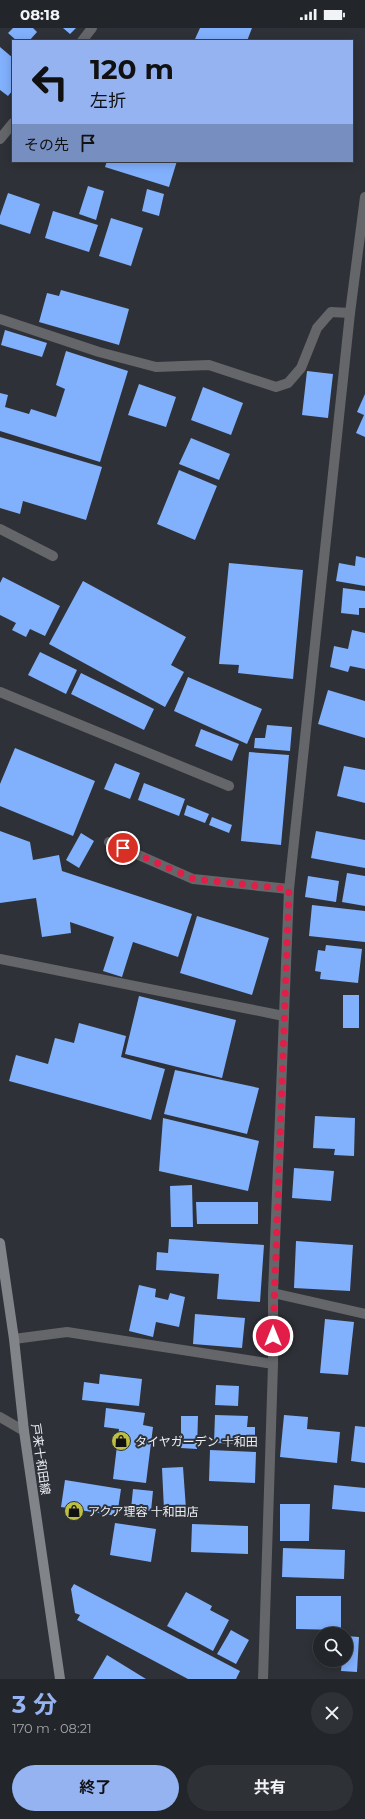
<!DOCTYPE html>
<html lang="ja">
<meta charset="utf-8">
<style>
body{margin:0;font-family:Montserrat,"Noto Sans JP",sans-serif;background:#2e3135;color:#f1f3f6;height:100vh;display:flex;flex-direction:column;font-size:15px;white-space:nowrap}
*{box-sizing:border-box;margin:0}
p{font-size:13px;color:#a2a5a8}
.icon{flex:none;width:22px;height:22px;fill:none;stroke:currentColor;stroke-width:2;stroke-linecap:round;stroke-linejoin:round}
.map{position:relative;height:1651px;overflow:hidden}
.sheet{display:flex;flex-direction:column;background:#222529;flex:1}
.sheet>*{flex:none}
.guide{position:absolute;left:12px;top:12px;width:341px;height:122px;border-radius:0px;box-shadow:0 2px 10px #0003,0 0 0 1px #3f4246;background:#95b2f1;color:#111;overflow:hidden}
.controls{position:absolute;left:313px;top:1599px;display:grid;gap:8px}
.controls a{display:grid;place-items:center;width:40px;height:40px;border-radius:50%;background:#222529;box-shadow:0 2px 10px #0003,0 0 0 1px #3f4246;font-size:20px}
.pin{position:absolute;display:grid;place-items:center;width:34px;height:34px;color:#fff;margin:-17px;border:2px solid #fff;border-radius:50%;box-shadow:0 1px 4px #0007}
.me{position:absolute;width:44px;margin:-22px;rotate:0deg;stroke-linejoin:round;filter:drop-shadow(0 0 3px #0008)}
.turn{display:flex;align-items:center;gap:14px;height:84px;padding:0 12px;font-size:18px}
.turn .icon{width:52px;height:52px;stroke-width:2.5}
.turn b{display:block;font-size:28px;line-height:34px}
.then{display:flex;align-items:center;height:38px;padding:0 12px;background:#0003;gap:8px;font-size:15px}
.round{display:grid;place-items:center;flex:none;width:42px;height:42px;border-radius:21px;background:#2e3135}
.head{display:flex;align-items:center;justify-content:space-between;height:68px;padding:0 12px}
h1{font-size:24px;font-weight:700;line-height:30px;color:#95b2f1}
.cta{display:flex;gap:8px;margin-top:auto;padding:8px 12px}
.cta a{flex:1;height:46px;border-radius:24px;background:#95b2f1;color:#111;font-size:16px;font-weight:700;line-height:46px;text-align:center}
.cta a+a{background:#2e3135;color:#f1f3f6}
.status{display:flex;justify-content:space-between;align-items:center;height:28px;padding:0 20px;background:#222529;direction:ltr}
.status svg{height:11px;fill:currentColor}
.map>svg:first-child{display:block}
.building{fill:#81b0fd}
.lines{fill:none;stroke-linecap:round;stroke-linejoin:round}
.lane{stroke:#656669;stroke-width:10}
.street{stroke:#656669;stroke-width:10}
.secondary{stroke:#818489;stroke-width:10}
.route{stroke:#e11d48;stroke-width:7;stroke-dasharray:0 12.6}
.labels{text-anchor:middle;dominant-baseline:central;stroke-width:4;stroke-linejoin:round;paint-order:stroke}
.poi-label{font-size:12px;fill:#eef0f4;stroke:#2e3137;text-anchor:start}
.street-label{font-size:12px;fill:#eef0f4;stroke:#2e3137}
</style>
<div class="status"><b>08:18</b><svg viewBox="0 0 49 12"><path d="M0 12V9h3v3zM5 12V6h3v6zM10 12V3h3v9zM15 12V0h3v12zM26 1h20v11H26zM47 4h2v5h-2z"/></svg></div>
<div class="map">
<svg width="365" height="1651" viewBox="0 0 365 1651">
<rect width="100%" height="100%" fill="#2e3137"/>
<path class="building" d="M13,0h20l4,4 -8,9h-12l-9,-8z
M63,0h13l-6,6z
M200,0h52l-5,13h-47l-5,-2z
M0,19l13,11v32l-5,6 -8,-6z
M107,133h70l-8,26 -64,-20z
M88,158l16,5 -8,29 -17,-6z
M147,161l17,5 -5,22 -17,-5z
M8,165l32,11 -10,30 -30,-10v-8z
M53,183l45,14 -9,27 -44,-14z
M111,190l32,10 -12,38 -32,-10z
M61,262l68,19 -10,36 -80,-23 8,-29 12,3z
M5,302l42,13 -5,14 -41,-12z
M66,323l62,20 -28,91 -100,-31v-38l8,2 -3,12 24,7 2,-5 25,8 9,-28 -9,-4z
M307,343l26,3 -5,44 -26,-3z
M139,356l37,13 -10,30 -38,-12z
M203,359l40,16 -12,32 -40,-15z
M365,366v43l-9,-4 8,-18 -7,-3z
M0,409l102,30 -16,53 -63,-19 -3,13 -20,-6z
M191,410l39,16 -11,26 -40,-16z
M179,442l38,16 -22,54 -38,-16z
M356,528l9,2v28l-29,-5 3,-18 16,3z
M229,535l74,7 -10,109 -55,-6 1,-8 -20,-1z
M3,549l57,29 -15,30 -15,-7 -4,8 -14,-7 4,-7 -16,-8v-32z
M83,553l103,56 -15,28 13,7 -19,35 -116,-63z
M343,560l22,3v17h-6v7l-18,-2z
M352,602l13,3v36l-15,-3 -2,6 -18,-5 4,-21 14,3z
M40,624l37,18 -11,24 -38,-19z
M81,645l73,36 -10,21 -73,-36z
M188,649l74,32 -15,35 -73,-33z
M328,662l37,11v37l-47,-14z
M267,697l25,2 -2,24 -36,-3 1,-10h10z
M201,701l38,15 -7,17 -37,-15z
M15,720l80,33 -22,55 -73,-30v-22z
M249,724l40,3 -8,90 -40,-4z
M115,735l25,10 -10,26 -26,-10z
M344,738l21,4v33l-28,-7z
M144,755l41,16 -6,17 -41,-16z
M187,777l22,9 -4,9 -21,-8z
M212,789l20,8 -3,8 -20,-8z
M0,803l30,11 3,18 26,-5 3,16 130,43 -14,43 -45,-15 -11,35 -19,-6 11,-34 -44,-15 1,11 -29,4 -6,-39 -36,5z
M316,803l49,9v28l-54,-10z
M81,805l13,8 -15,27 -13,-8z
M347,845l18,3v30l-23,-4z
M308,848l31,5 -3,21 -31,-5z
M312,877l53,6v31l-56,-6z
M197,888l72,22 -17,57 -72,-22z
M326,917l36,4 -4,34 -38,-4 1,-7 -6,-1 3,-21 7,1z
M343,967h16v33h-16z
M139,968l97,24 -14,58 -97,-24z
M79,995l47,13 -5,21 44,12 -14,51 -142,-39 7,-26 32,9 7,-26 19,5z
M175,1042l84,18 -12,46 -83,-20z
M315,1088l40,2 -1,38 -20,-1 1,-6 -22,-1z
M163,1090l96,23 -11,50 -89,-20z
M294,1140l40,3 -3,30 -39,-3z
M192,1157l1,42h-22l-1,-41z
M196,1174h62v22h-61z
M169,1211l95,6 -4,57 -43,-3 2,-25 -63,-4 1,-18 11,1z
M296,1213l57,4 -3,46 -56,-3z
M139,1257l17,4 -1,8 13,3 2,-7 15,4 -6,30 -23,-5 -3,15 -24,-6z
M195,1286l50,4 -3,30 -49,-4z
M325,1291l29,3 -6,53 -28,-2z
M100,1346l42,5 -3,27 -57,-6 2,-18 15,2z
M216,1357l23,1 -1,20 -23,-1z
M106,1380l39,5 -2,12 10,2 -7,56 -33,-4 6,-50 -15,-2z
M215,1387l33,1 -1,11h8v17l-41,-1z
M284,1387l24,2 -1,12 33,3 -3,31 -57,-6z
M181,1388h17l-1,33 -16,-1z
M355,1398l10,1v36l-14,-2z
M210,1422l46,2 -1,31 -46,-2z
M183,1439l3,42 -22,1 -2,-42z
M65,1452l56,9 -4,27 -56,-9z
M334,1457l31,3v24l-33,-3z
M133,1461l20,2 -2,20 -20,-2z
M280,1476h30l-1,37h-29z
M115,1495l41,6 -5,33 -41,-7z
M192,1496l56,2v28l-57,-2z
M283,1520l62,2 -1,29 -62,-2z
M74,1556l166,87 -4,8h-48l-111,-59 3,-5 -5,-2 -4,-24z
M186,1564l26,14 -2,4 19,10 -16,31 -46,-25z
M296,1568h45v34l-45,-1z
M231,1602l18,10 -13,24 -19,-10z
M346,1608l13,1 -2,35 -16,-1 1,-11h4z
M107,1627l39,24h-53z"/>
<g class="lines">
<path class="lane" d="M0,291l99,33 57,15 53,-2 67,22 12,-4 13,-15 16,-40 14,-16 19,1
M0,501l53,27
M0,664l229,94
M109,814l84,37 96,10
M0,931l284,57"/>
<path class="street" d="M82,13l10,-13
M0,111l13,-16
M273,1265l92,21
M14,1311l53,-7 206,32
M0,1389l24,14
M263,1651l10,-315v-71l16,-404 61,-576 15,-116"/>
<path class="secondary" d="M0,1215l14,96 10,92 36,248"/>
</g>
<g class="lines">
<path class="route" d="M123,820l71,31 95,10 -16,447"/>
</g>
<defs>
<symbol id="shop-disc" viewBox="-11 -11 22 22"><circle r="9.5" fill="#bdbf43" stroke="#2e3137"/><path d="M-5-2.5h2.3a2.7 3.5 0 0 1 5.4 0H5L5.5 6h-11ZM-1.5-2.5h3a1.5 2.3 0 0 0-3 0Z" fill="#111"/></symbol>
</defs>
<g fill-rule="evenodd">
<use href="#shop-disc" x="110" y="1402" width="22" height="22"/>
<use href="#shop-disc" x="63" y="1472" width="22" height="22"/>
</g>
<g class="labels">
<g class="poi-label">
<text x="135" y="1413">タイヤガーデン 十和田</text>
<text x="88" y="1483">アクア理容 十和田店</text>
</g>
<g class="street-label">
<text transform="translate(41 1431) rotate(82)">戸来十和田線</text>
</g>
</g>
</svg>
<div class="controls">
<a><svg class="icon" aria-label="search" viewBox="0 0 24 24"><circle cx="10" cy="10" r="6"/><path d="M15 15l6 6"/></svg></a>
</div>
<div class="pin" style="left:123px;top:820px;background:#d93025"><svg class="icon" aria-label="arrive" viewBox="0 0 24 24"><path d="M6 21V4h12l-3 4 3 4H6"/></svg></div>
<svg class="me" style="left:273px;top:1308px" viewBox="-20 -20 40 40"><circle r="17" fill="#e11d48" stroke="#fff" stroke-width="3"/><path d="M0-11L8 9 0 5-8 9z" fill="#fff"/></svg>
<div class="guide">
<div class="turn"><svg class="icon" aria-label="left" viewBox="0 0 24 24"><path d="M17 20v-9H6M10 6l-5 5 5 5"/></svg><div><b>120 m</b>左折</div></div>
<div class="then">その先<svg class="icon" aria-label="arrive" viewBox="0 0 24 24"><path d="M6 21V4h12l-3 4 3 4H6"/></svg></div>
</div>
</div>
<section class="sheet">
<div class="head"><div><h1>3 分</h1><p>170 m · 08:21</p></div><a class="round"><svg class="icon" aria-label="close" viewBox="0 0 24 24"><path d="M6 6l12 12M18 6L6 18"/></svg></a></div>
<div class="cta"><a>終了</a><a>共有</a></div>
</section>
